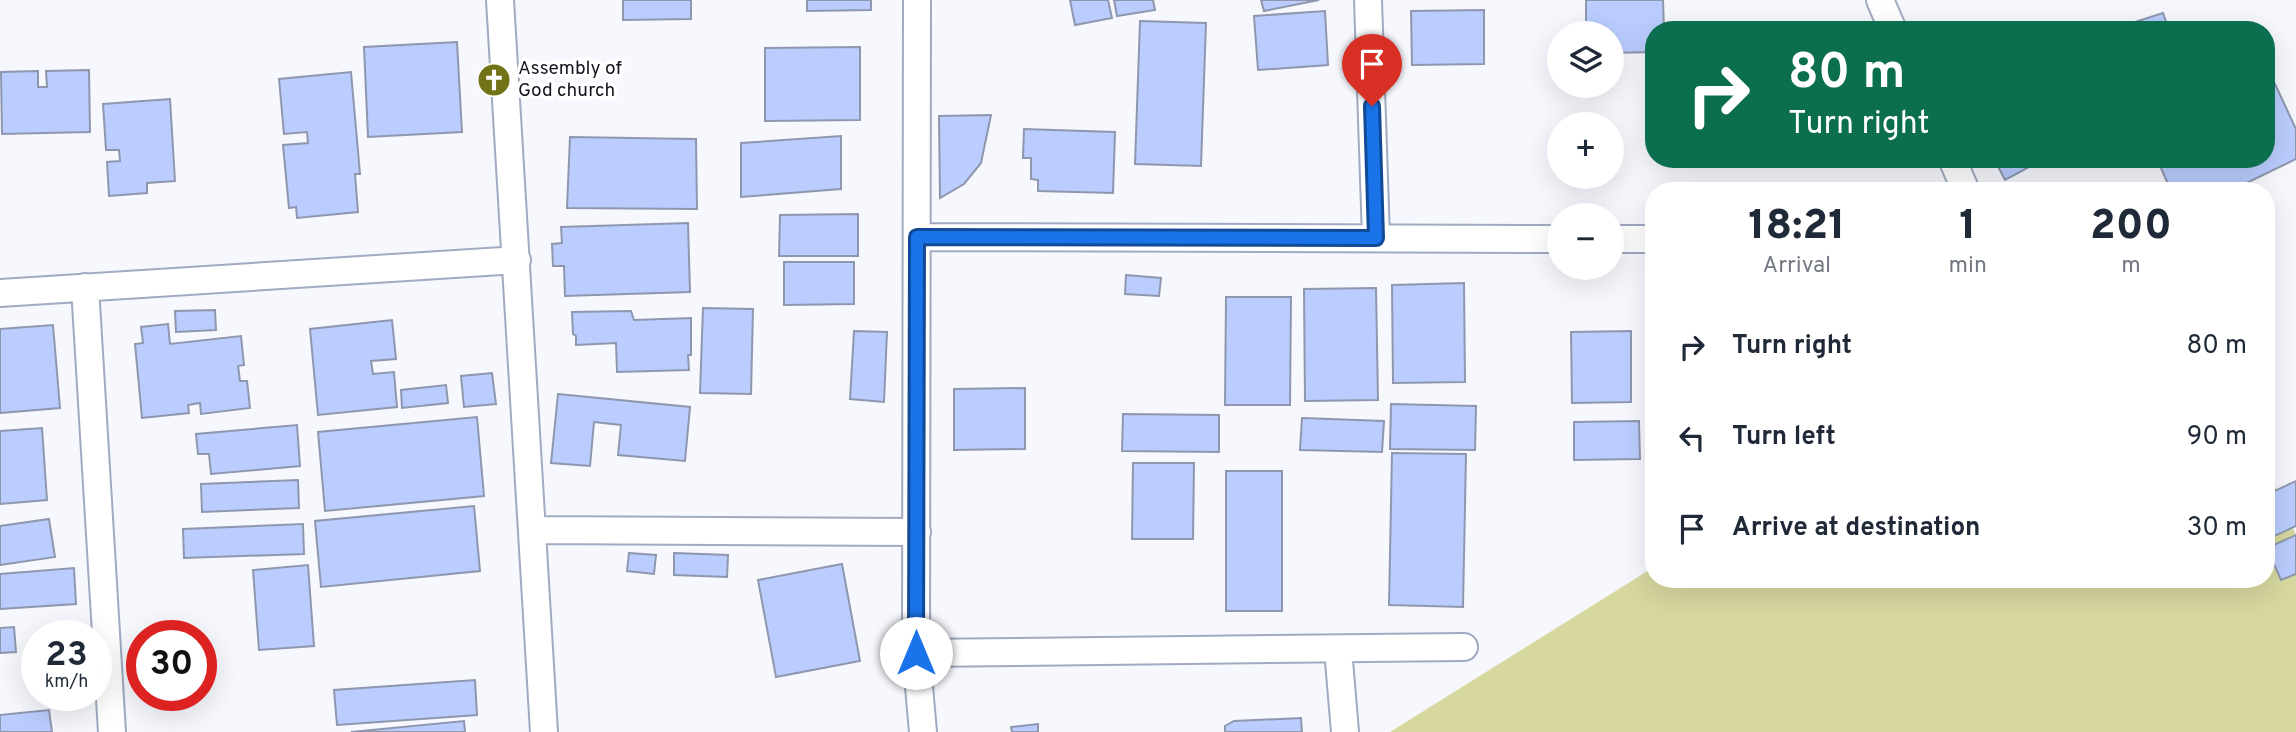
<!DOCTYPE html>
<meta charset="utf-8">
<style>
body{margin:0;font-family:Overpass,sans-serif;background:#f6f6f7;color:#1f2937;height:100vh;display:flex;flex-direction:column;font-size:26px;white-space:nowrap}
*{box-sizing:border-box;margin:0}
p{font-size:23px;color:#747a83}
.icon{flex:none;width:38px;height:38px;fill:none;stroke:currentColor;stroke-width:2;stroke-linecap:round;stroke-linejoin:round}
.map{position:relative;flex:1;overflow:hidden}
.sheet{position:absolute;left:1645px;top:182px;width:630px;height:406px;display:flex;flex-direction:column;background:#fff;border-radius:28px;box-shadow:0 7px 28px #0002}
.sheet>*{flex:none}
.top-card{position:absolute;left:1645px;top:21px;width:630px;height:147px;border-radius:28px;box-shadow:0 7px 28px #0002;background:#0b6e4f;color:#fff;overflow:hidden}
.buttons{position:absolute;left:1547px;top:21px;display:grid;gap:14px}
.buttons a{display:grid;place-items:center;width:77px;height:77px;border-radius:50%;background:#fff;box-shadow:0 7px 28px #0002;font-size:35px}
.speed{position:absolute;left:21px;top:620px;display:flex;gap:14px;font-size:35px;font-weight:700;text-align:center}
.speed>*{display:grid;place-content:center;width:91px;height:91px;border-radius:50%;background:#fff;box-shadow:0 7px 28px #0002;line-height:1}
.speed small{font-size:18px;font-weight:400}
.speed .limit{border:10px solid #d22;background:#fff;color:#111}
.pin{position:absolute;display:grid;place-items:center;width:60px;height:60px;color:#fff;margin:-72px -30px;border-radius:50% 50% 50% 0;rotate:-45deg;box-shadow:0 0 7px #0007}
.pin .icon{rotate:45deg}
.me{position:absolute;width:77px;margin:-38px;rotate:0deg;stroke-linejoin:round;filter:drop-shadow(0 0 5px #0008)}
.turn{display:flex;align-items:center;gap:24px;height:147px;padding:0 28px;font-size:32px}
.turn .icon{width:91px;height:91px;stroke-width:2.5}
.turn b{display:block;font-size:49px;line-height:60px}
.eta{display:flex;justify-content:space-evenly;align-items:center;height:119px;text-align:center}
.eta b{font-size:42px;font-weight:800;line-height:49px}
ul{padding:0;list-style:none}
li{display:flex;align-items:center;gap:21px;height:91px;padding:0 28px}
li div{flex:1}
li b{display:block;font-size:26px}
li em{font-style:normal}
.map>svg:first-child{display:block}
.green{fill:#d7d89f}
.building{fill:#bacdfe;stroke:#8e97ae;stroke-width:2}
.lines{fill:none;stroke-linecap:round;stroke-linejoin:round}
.street-casing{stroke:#a0aac1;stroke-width:30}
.street{stroke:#fff;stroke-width:26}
.route-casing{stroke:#114b97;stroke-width:18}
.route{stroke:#1a73e8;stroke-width:12}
.labels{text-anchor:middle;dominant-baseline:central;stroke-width:7;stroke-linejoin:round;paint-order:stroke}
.poi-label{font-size:19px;fill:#13161e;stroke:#fff;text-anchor:start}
</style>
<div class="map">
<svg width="2296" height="732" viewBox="0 0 2296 732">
<rect width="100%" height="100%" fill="#f6f8fd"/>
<path class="green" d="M2266,466l30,69v197h-906l264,-165v12h612z"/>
<path class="building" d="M623,0h68v19l-68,1z
M807,0h64v10l-64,1z
M1070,0h38l4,18 -37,7z
M1114,0h39l2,10 -38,6z
M1261,0h58l-55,11z
M1586,0h77l1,30h-10v22l-42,1v-20h-26z
M1484,10v54l-72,1 -1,-54z
M1325,11l3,54 -70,5 -4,-54z
M2163,13l6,17h-59z
M1140,21l66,2 -5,143 -66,-2z
M457,42l5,90 -94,5 -4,-90z
M860,47v73l-95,1v-73z
M89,70l1,62 -88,2 -1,-62 37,-1v16h9l-1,-16z
M351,72l9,102h-5l3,38 -61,6 -1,-11 -7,1 -6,-63 25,-2 -1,-11 -23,2 -5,-55z
M2275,84l21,45v30l-66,32h-59l-14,-32h109v-71z
M170,99l5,82 -28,2v10l-38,3 -2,-34 13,-1 -1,-11h-13l-3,-46z
M991,115l-10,48 -17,21 -24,14 -1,-82z
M1024,129l91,3 -2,61 -75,-2v-11l-7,-1v-21h-8z
M841,136v53l-100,8v-54z
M570,137l126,2 1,70 -130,-1z
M1994,159h50l-39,21z
M858,214v42h-79l1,-41z
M688,223l2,69 -125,4 -1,-30h-11l-1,-22 10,-1 -1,-16z
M784,262h70v42l-70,1z
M1126,275l35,3 -2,18 -34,-2z
M1464,283l1,99 -72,1 -1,-98z
M1376,288l2,112 -73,1 -1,-112z
M1226,297h65l-1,108h-65z
M703,308l50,1 -2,85 -51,-1z
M215,310l1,20 -40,2 -1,-21z
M631,311l3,9 57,-2v37h-3l1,15 -72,2 -1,-29 -40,2v-9l-3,-2 -1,-22z
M392,320l4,39 -25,2 2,13 21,-2 3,35 -79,8 -8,-86z
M168,324l2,20 71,-8 3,29 -6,1 2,15h7l3,27 -49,6 -1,-11 -12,2 1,8 -47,5 -7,-74 8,-1 -2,-16z
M53,325l7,83 -60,5v-84z
M854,331l33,1 -3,70 -34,-3z
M1631,331v71l-59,1 -1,-71z
M492,373l4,31 -32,3 -3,-31z
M446,385l2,18 -46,5 -1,-18z
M1025,388v61l-71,1v-61z
M558,394l132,13 -5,54 -67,-6 3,-30 -27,-3 -4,44 -39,-3z
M1391,404l85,2 -1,44 -85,-1z
M1123,414l96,1v37l-97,-1z
M477,417l7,79 -159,15 -7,-79z
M1302,418l82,3 -2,31 -82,-2z
M1639,421l1,38 -66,1v-38z
M297,425l3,41 -89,8 -2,-20h-11l-2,-20z
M42,428l5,72 -47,4v-73z
M1392,453l74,1 -3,153 -74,-2z
M1133,463h61l-1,76h-61z
M1226,471h56v140h-56z
M298,480l1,28 -97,4 -1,-28z
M2296,481v45l-30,14v-45z
M474,506l6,65 -159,16 -6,-66z
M49,519l6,38 -55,8v-39z
M303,524l1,30 -120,4 -1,-29z
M2296,535v39l-15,6 -14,-32z
M629,553l27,2 -2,19 -27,-3z
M674,553l54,2 -1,22 -53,-2z
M842,564l18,97 -84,16 -18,-97z
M308,565l6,81 -55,4 -6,-80z
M74,568l2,36 -76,5v-35z
M14,627l2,25 -16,1v-25z
M475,680l2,35 -140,10 -3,-35z
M49,710l3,22h-52v-17z
M1301,718l1,14h-77v-6l9,-5z
M464,721l1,11h-114z
M1038,724v8h-26l-1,-5z"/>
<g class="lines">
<defs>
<path id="street" d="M500,0l44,732
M917,0l-1,653 7,79
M1368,0l8,238
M1880,0l13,30
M1952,159l14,32
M917,237l642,2
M1612,239h42
M85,287l27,445
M0,293l517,-33
M532,530l385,2
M1338,649l7,83
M916,653l548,-6"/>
</defs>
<use href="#street" class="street-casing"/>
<use href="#street" class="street"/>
</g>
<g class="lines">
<defs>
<path id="route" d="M916,653l1,-416 459,1 -4,-132"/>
</defs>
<use href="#route" class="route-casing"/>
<use href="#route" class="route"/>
</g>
<defs>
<symbol id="church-disc" viewBox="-11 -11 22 22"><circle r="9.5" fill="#727216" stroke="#fff"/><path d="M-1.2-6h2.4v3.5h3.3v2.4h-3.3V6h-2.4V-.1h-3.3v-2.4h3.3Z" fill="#fff"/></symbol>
</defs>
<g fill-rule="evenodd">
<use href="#church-disc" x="475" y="61" width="38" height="38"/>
</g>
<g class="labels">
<g class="poi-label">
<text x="518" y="69">Assembly of<tspan x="518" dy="22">God church</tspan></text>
</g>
</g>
</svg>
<div class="buttons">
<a><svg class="icon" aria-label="layers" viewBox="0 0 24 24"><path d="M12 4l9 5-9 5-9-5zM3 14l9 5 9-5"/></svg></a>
<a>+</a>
<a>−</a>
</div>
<div class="speed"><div>23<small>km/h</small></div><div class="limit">30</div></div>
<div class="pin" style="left:1372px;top:106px;background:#d93025"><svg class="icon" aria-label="arrive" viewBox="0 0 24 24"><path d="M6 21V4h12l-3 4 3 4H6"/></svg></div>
<svg class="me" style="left:916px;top:653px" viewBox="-20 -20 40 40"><circle r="19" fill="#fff"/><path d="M0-13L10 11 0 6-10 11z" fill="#1a73e8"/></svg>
<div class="top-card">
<div class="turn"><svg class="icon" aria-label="right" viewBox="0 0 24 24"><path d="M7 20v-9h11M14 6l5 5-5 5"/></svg><div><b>80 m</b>Turn right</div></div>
</div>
<section class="sheet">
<div class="eta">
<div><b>18:21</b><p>Arrival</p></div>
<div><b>1</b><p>min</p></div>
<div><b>200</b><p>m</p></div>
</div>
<ul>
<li><svg class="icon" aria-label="right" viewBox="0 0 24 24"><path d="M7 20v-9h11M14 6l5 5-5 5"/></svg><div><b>Turn right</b></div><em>80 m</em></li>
<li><svg class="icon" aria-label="left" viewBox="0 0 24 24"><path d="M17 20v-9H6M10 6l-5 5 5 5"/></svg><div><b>Turn left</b></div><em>90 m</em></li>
<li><svg class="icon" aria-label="arrive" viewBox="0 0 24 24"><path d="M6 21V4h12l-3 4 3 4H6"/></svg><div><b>Arrive at destination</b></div><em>30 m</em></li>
</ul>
</section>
</div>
